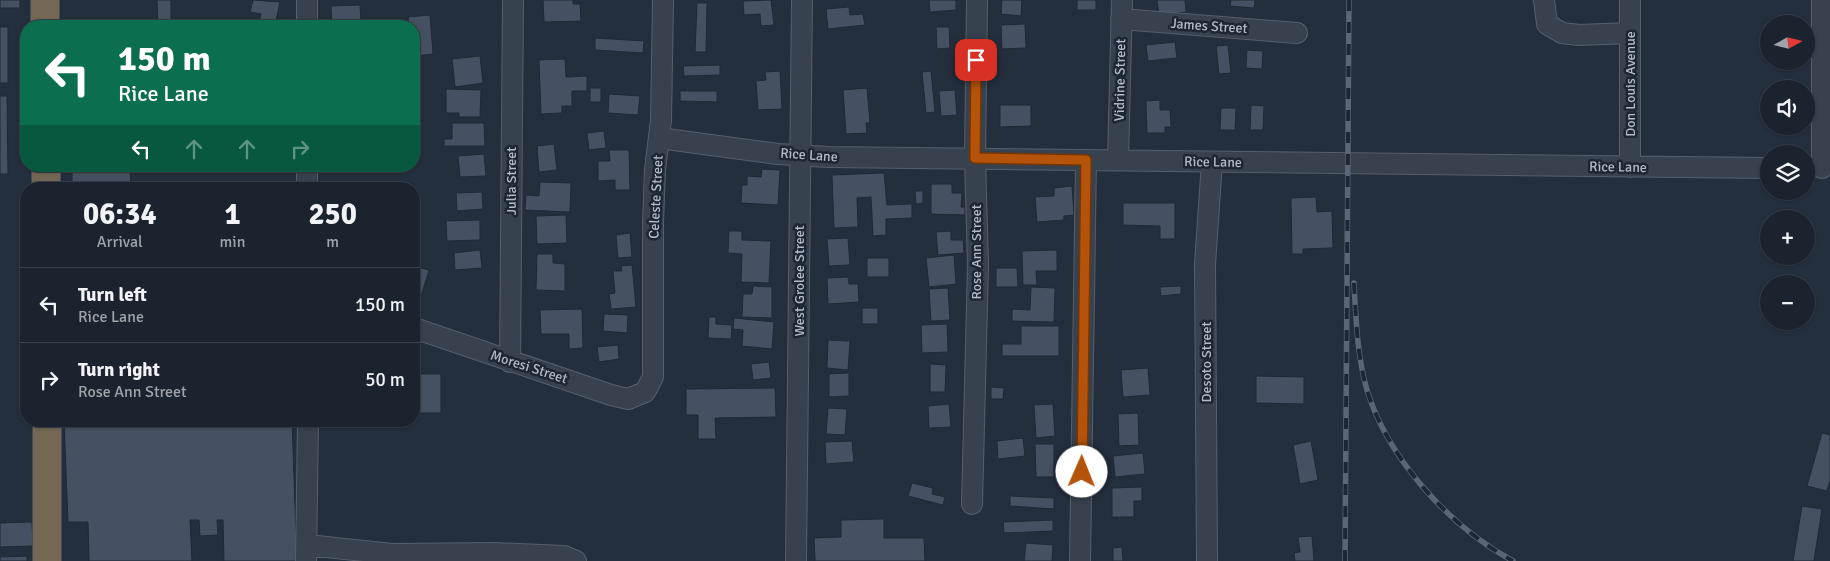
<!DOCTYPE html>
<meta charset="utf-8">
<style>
body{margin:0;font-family:Signika,sans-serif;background:#282f3a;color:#f1f3f6;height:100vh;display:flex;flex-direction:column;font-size:19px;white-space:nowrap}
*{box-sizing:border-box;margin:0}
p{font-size:16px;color:#a0a4aa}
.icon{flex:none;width:28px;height:28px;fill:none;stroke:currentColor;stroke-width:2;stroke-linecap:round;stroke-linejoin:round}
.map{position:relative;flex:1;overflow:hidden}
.details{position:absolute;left:20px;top:182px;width:400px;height:245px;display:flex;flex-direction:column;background:#1b232e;border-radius:20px;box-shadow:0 1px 4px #0004,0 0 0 1px #39404a}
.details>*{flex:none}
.hud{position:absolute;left:20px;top:20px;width:400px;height:152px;border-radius:20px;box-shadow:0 1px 4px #0004,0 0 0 1px #39404a;background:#0b6e4f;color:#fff;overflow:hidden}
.needle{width:32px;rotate:82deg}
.buttons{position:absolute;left:1760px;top:15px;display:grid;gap:10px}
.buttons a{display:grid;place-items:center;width:55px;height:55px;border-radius:50%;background:#1b232e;box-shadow:0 1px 4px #0004,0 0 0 1px #39404a;font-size:25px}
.pin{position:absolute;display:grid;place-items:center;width:42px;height:42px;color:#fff;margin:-21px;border-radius:10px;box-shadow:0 2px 8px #0006}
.me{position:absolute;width:55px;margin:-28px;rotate:1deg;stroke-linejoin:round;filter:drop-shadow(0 0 4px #0008)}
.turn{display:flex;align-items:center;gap:18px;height:105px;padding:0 15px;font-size:22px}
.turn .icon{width:65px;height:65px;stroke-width:2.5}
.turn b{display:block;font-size:35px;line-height:42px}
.lanes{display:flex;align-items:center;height:48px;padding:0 15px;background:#0003;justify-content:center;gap:25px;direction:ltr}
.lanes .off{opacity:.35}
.eta{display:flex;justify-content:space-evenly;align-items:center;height:85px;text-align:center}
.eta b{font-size:30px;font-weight:800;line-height:35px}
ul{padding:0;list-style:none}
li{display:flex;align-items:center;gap:15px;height:75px;padding:0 15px;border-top:1px solid #39404a}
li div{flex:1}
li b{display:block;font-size:19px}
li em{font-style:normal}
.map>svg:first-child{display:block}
.building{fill:#455162;stroke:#1f2835}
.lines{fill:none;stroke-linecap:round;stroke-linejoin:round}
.minor-casing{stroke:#565f6c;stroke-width:22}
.highway-casing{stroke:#434c59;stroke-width:30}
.minor{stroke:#38414e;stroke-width:20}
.highway{stroke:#746855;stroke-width:28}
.rail-casing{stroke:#5a6575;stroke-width:5.5}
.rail{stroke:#1d2633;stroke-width:4;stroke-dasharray:11;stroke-linecap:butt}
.route-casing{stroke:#753606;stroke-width:12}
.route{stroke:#b45309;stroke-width:9}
.labels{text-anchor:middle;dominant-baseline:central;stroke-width:5;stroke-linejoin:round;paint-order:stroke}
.street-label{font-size:14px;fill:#b4bcc9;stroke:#1d2633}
</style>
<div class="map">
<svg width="1830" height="561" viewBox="0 0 1830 561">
<rect width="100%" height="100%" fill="#242f3e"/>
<path class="building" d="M0,0h20v8h-20z
M157,0h14v26h-13z
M253,0l27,2 -5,23 -16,-4 2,-7 -11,-2z
M543,0h30v4h7l1,17 -37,1z
M771,0l3,25 -13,1 -1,-12 -16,1 -1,-14z
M929,0h27v10l-26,2z
M1002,0h20l-1,16 -20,-2z
M1077,0h19v10h-19z
M1157,0h28l1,12 -27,3z
M1231,0h24l-1,8 -24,-2z
M697,3h10l-1,49h-11z
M360,5l1,19 -29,1 -1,-19z
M849,7l1,8 13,-1 2,11 -37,4 -2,-20z
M430,15l3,39 -19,2v-30h-5l-1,-9z
M91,22v4h-25v-2z
M1025,24l1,24 -24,1 -1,-24z
M0,27h8v56h-8z
M936,27h13l1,21 -13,1z
M595,38l49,3 -1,12 -48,-3z
M1175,42l2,16 -29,3 -2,-16z
M1228,45l3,28 -12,1 -3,-28z
M1247,50l16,1 -1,18 -16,-1z
M480,56l3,27 -28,4 -3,-28z
M565,59l1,18 21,-1v15h-15v15h-10v7l-21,1 -2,-54z
M720,65v10l-36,1 -1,-10z
M780,71l2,38 -24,1 -2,-29 10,-1 -1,-8z
M931,71l4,41 -9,1 -4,-41z
M590,88h11v14h-11z
M867,88l3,35h-4l1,10 -21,1 -3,-44z
M446,89l35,1 -1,27h-21v-4h-13z
M955,90l2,25 -16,1 -2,-25z
M680,91h37v11l-37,-1z
M609,94l31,2 -2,19 -30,-2z
M0,96h7l1,78h-8z
M1160,100v10h10l1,17h-6v6h-18l-1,-32z
M1000,105h31v21l-31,1z
M1251,105l13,1 -1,24h-13z
M1221,108h15l-1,22h-15z
M452,123h32l1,23h-41v-7h8z
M604,131l2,17 -17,2 -2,-17z
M554,144l3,26 -18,2 -2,-26z
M609,150h20l1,40h-15v-10l-17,1v-20h12z
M484,154l2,22 -26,1 -2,-21z
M72,166h18v5l40,-1 1,19h-59z
M762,169l18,1 -2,35 -37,-2 1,-18h5v-9l14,1z
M884,173l3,32 25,-1v14l-26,1v16l-13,1 -2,-39 -14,1 1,29 -24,1 -2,-53z
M540,182l31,1 -1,29 -45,-2 1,-15 13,1z
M931,184h21v9h10l-1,14h4v8l-34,-1z
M1072,186l2,29 -10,1v4l-27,2 -2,-25 19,-1v-8z
M915,191h8v12l-7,1z
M482,192l1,17 -26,2 -1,-18z
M1316,197l1,15 15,-1 1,37 -30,1v5h-11l-1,-56z
M1123,203h52v36h-15v-13l-37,-1z
M566,215l1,28 -30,1 -1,-28z
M480,220v20l-33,1 -1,-20z
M729,231h13v9l29,1 -2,42 -28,-1 1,-28 -14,-1z
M951,231v9h12l1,13 -26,2 -2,-23z
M630,233l2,24 -14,1 -2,-23z
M848,238l2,27 -21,1 -2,-27z
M480,250l2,18 -27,2 -1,-17z
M1057,250v21h-21l1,14h-14l-1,-34z
M537,254h16v9l12,1v27l-29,-1z
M954,255l2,29 -27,3 -3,-29z
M867,258h22v19h-22z
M632,265l4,42 -25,2 -2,-15 6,-1 -2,-22h9l-1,-5z
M414,266l15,4 -9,30 -6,-2z
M996,268h21l1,19h-22z
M848,277l1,7h9l1,18 -31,2 -1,-26z
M753,286l19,1v31l-30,-1 1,-23h9z
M1181,286v8l-20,2 -1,-9z
M1031,287l24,1 -1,34 -42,-1v-12l18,1z
M948,288l2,32 -19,1 -2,-32z
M862,308h16v16h-16z
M582,309l1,39 -14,1v-15h-28l-1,-24z
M604,314l24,1 -1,18 -24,-2z
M709,317h7v7l16,1 -1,14 -23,-1z
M734,318l40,4 -2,27 -30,-3 1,-16 -10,-1z
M947,324l1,28 -26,1 -1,-28z
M1021,326h38v30h-57v-12h19z
M828,340l22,1 -2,29 -21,-2z
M618,345l1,14 -20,3 -2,-15z
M769,362l2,16 -18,2 -2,-16z
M930,364l16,1 -1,27h-15z
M1148,368l2,27 -27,2 -2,-27z
M849,373v23l-20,1v-23z
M414,374h27v39h-27z
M1256,376l48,1v27l-48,-1z
M991,387l13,1 -1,11h-12z
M775,388l1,29 -61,1 1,21h-18v-24h-12v-26z
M949,404l2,23 -22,1 -1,-22z
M1053,404l2,32 -19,2 -2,-33z
M828,408l19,1 -2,26 -19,-1z
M1138,413l1,32 -20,1 -1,-32z
M64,421h228l5,140h-73l-1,-41h-6l1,15 -18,1 -1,-16h-9l2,41h-103l-1,-39h-20z
M1822,433l8,2v45l-3,11 -20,-5z
M1023,438l2,18 -27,3 -1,-18z
M852,441l2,21 -28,2 -1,-22z
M1311,441l7,39 -18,4 -7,-39z
M1035,444h19v33h-18z
M1143,453l2,21 -30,3 -2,-21z
M912,483l21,5 -1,6 13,3 -2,8 -35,-9z
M1142,487v14h-8v16h-22v-29z
M1010,496l44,2v11l-44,-3z
M1802,506l20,3 -8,52h-21z
M884,519v19h40l1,23h-110l-1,-23 27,-1v-17z
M1053,520v11l-49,2 -1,-11z
M32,522l1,24 -33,1v-24z
M1312,536l2,25h-19l-1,-8 6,-1 -2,-15z
M1026,543l27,2 -1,16h-28z
M1122,547l1,14h-10v-13z
M27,556v5h-27v-4z"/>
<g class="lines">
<defs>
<path id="minor" d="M1544,0l3,24 15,9 17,2 51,-2
M1121,19l176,14
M307,26v-26
M659,138l119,16 51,3 940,11
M1118,160l4,-160
M307,166v23
M1630,167v-167
M1822,168v-168
M414,328l197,67 17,4 17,-7 8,-15v-155l2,-52 6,-50 2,-120
M510,362l3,-362
M972,504l6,-240 -3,-105 2,-159
M307,545l85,9 103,-1 69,3 12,5
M306,561l2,-140
M796,561l6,-561
M1080,561l6,-401
M1207,561l-2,-297 7,-102"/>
<path id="highway" d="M45,0v26
M46,166v23
M47,421v140"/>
</defs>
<use href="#minor" class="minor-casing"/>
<use href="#highway" class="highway-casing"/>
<use href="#minor" class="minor"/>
<use href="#highway" class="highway"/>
<defs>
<path id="rail" d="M1354,283c2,35 3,73 13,107 21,69 83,137 146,171
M1345,561l4,-561"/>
</defs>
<use href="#rail" class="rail-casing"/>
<use href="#rail" class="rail"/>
</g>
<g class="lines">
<defs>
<path id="route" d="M976,60l-1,98 111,2 -4,312"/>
</defs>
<use href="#route" class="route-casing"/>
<use href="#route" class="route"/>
</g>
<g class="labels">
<g class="street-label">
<text transform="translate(1209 26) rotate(4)">James Street</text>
<text transform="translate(1120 80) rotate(-89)">Vidrine Street</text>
<text transform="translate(1630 84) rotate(-90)">Don Louis Avenue</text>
<text transform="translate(809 155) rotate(4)">Rice Lane</text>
<text transform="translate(1213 162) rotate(1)">Rice Lane</text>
<text transform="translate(1618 167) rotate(1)">Rice Lane</text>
<text transform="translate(511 181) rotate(-90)">Julia Street</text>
<text transform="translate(656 197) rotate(-87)">Celeste Street</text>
<text transform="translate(976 252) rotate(-90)">Rose Ann Street</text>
<text transform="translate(799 281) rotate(-90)">West Grolee Street</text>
<text transform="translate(1206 362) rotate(-90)">Desoto Street</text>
<text transform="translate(529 367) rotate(18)">Moresi Street</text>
</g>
</g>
</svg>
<div class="buttons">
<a><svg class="needle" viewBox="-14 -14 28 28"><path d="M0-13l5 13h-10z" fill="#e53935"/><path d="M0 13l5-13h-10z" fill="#a0a4aa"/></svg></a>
<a><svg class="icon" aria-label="sound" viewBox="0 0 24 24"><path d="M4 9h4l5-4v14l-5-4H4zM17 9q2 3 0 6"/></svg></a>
<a><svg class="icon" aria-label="layers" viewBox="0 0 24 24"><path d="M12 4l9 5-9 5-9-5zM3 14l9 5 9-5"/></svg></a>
<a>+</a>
<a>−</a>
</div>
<div class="pin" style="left:976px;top:60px;background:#d93025"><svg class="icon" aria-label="arrive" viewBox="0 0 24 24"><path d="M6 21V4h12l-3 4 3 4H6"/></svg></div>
<svg class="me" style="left:1082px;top:472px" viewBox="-20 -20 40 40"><circle r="19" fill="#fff"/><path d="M0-13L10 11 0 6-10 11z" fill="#b45309"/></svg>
<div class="hud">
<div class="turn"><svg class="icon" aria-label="left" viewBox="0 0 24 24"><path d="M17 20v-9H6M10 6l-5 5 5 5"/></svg><div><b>150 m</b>Rice Lane</div></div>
<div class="lanes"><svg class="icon" aria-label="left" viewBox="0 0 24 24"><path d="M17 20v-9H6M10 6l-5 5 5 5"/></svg><svg class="icon off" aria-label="ahead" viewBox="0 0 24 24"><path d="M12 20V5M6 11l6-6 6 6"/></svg><svg class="icon off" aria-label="ahead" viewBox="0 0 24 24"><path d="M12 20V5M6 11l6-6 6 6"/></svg><svg class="icon off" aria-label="right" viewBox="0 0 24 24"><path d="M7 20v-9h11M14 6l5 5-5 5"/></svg></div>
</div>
<section class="details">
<div class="eta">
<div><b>06:34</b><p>Arrival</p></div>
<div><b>1</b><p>min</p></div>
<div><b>250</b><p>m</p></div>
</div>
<ul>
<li><svg class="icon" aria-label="left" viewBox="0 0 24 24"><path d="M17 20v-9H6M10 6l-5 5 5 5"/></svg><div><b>Turn left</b><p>Rice Lane</p></div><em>150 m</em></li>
<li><svg class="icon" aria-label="right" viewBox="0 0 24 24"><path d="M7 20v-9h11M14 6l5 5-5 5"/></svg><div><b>Turn right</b><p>Rose Ann Street</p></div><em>50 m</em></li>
</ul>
</section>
</div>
